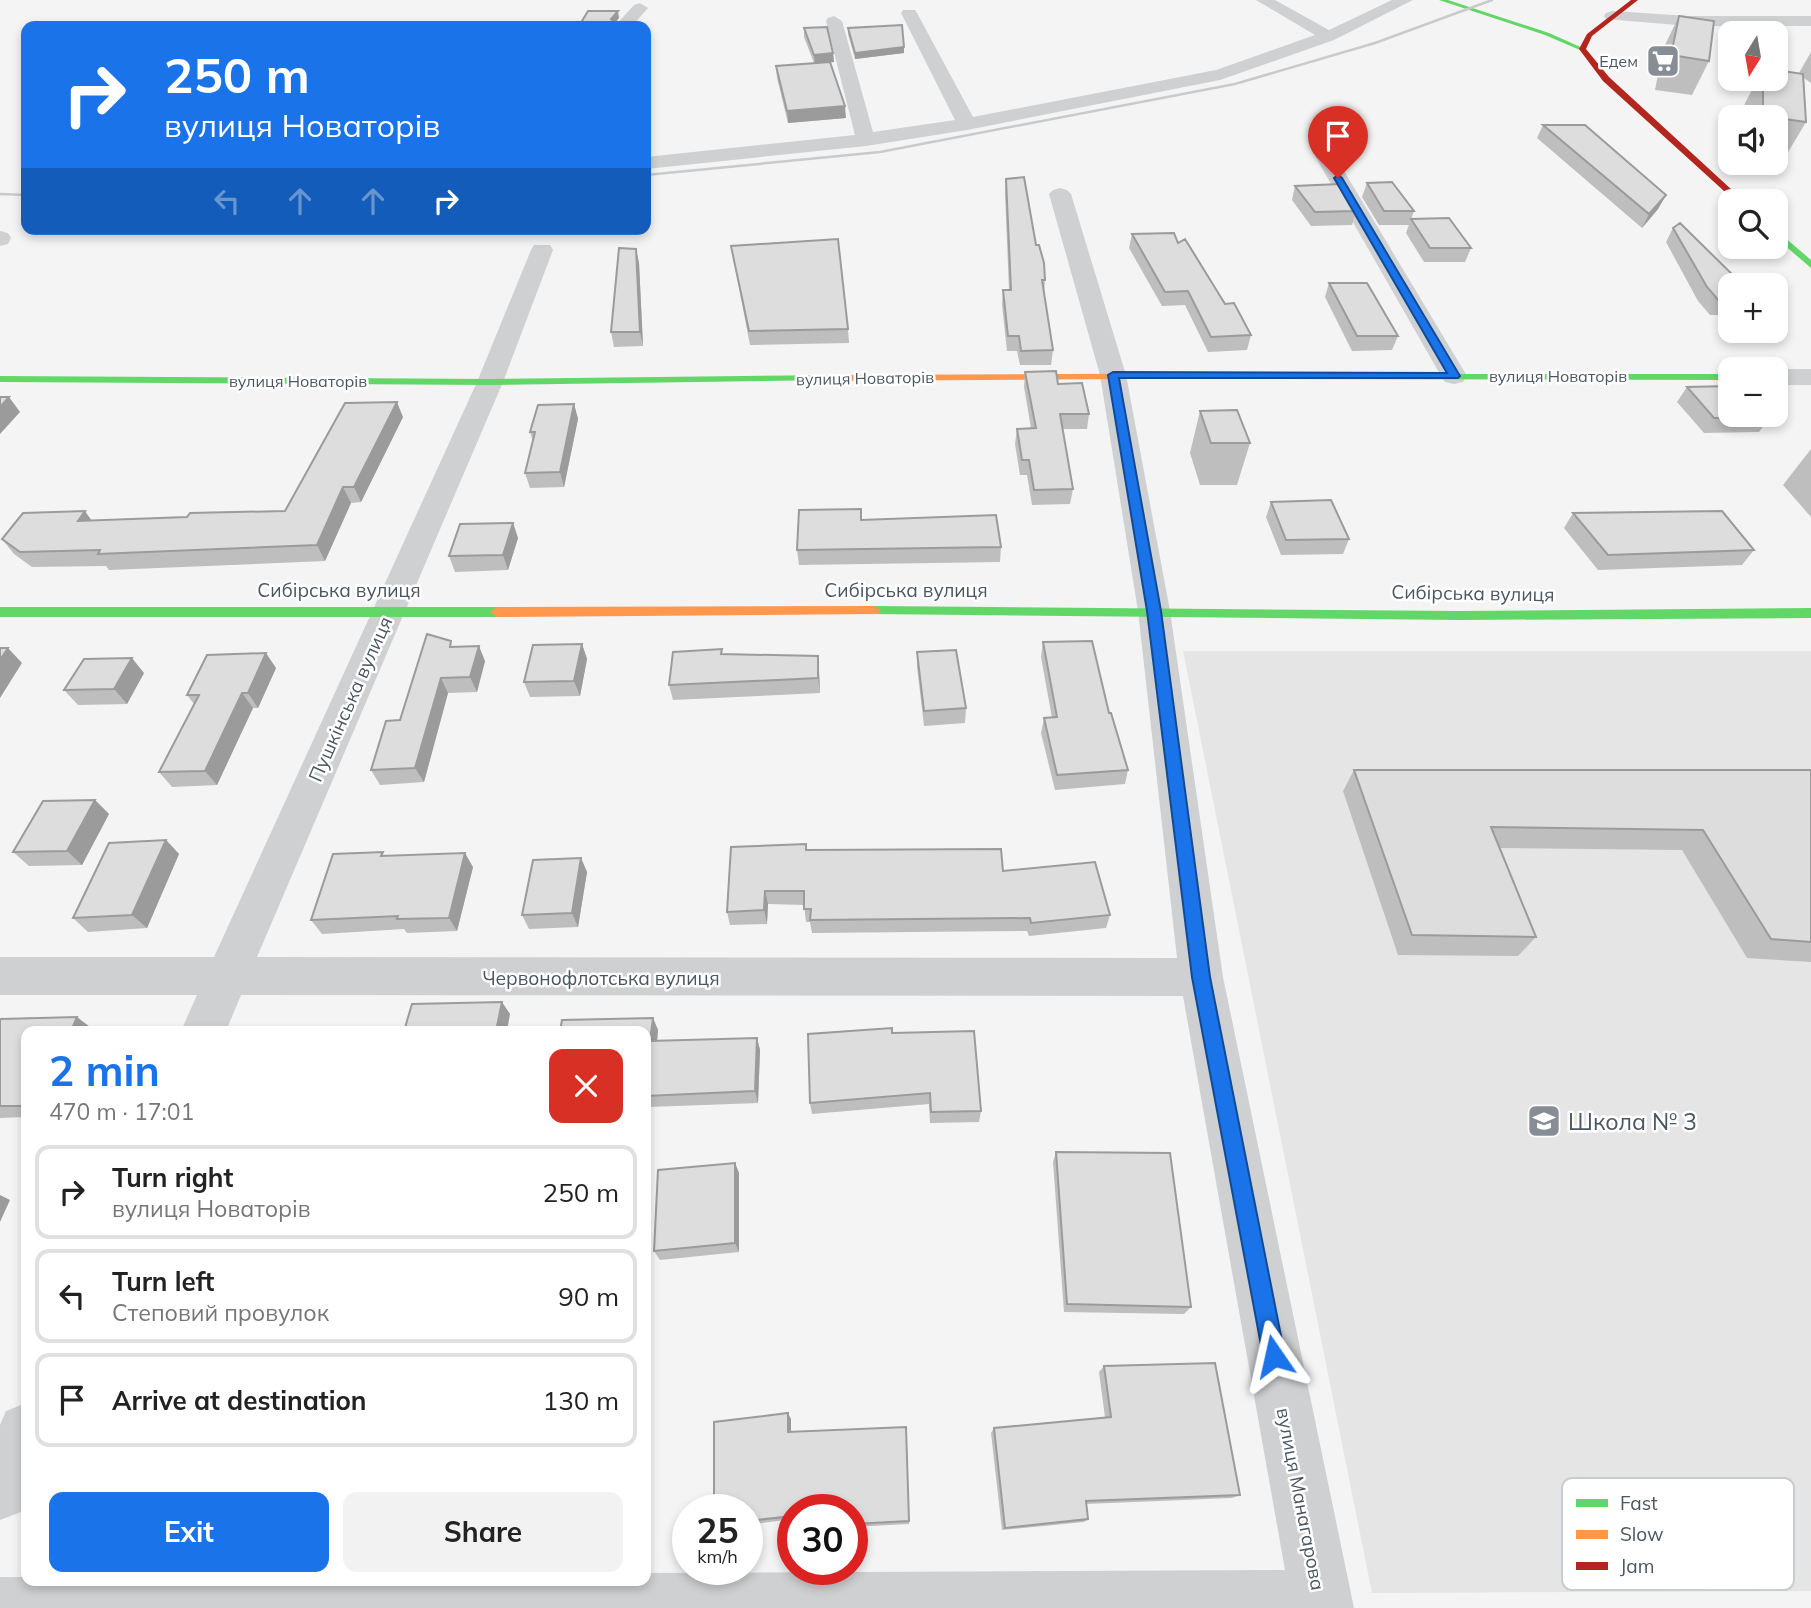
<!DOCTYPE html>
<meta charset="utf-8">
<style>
body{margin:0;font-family:Mulish,sans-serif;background:#f2f2f2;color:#222;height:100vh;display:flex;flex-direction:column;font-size:26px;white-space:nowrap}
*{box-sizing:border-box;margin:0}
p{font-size:23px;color:#767676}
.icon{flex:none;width:38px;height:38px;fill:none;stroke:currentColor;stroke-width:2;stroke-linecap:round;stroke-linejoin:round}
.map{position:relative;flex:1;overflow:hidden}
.sheet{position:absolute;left:21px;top:1026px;width:630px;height:560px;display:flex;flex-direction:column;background:#fff;border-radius:14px;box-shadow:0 4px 10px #0003}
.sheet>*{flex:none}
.top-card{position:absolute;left:21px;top:21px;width:630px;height:214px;border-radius:14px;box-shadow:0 4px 10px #0003;background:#1a73e8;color:#fff;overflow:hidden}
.needle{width:46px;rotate:191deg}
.fabs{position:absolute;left:1718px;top:21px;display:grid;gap:14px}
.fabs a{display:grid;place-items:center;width:70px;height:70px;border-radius:14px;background:#fff;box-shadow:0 4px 10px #0003;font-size:35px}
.speed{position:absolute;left:672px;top:1494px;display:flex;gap:14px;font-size:35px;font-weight:700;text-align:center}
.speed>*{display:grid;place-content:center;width:91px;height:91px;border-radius:50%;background:#fff;box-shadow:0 4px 10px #0003;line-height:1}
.speed small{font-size:18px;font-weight:400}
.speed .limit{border:10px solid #d22;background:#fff;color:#111}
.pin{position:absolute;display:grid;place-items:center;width:60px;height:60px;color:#fff;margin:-72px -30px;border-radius:50% 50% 50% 0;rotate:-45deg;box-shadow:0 0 7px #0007}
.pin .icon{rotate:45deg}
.me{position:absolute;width:77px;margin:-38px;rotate:349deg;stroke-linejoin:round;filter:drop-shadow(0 0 5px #0008)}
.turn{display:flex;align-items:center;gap:24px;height:147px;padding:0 28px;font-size:32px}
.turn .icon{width:91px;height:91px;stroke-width:2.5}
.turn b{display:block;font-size:49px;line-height:60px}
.lanes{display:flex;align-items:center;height:66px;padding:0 28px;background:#0003;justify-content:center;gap:35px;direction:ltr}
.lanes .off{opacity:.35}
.round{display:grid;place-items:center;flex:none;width:74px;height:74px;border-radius:14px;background:#f2f2f2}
.overview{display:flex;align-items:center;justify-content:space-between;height:119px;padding:0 28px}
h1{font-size:42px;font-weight:700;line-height:52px;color:#1a73e8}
.action{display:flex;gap:14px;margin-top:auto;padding:14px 28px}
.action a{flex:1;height:80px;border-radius:14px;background:#1a73e8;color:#fff;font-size:28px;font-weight:700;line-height:80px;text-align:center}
.action a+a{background:#f2f2f2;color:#222}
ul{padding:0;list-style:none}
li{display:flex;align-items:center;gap:21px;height:94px;margin:0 14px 10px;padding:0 14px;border:4px solid #e0e0e0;border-radius:14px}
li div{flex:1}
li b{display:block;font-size:26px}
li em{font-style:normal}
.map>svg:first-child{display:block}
.education{fill:#e6e5e6}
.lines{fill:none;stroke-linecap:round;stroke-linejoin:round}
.street{fill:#ced0d2;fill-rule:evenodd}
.fast{fill:#63d668;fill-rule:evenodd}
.slow{fill:#ff974d;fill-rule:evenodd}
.jam{fill:#b3261e;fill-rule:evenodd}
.rail{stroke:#c9cacc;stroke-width:2.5}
.wall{fill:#bebebf}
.shaded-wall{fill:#9b9b9b}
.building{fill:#ddddde;stroke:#9b9b9b;stroke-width:2}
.route{fill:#1a73e8;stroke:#114b97;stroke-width:2}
.labels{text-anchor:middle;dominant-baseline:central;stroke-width:5;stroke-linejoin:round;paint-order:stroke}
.far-poi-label{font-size:16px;fill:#4a5661;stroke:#fff;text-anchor:end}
.far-street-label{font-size:16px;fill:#4a5661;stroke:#fff}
.street-label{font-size:19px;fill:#4a5661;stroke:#fff}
.near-poi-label{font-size:23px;fill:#4a5661;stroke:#fff;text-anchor:start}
.key{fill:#fff;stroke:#c9ccd0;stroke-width:2}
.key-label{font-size:19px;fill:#4a5661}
</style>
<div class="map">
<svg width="1811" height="1608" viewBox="0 0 1811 1608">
<rect width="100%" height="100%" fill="#f4f4f4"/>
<path class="education" d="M1183,651h628v940l-439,2z"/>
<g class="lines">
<path class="street" d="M1256,0h19l54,30 63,-30h21l-79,40 -114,40 -253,50 -101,16 -220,23v-12l209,-22 -29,-114 2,-3 6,-2 8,5 31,111 82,-12 -54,-107 2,-3h12l2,3 56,104 243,-47 99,-35z
M640,3l8,5 -16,18h-17l19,-21z
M1612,11l77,5h122v10h-122l-83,-7 -2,-3 2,-3z
M1325,150l7,2 3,4 132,220 -4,6 -9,2 -9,-2 -4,-6 -126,-220 3,-4z
M1060,188l7,2 4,4 55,181 44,236 53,366 131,631h-1354v-31h26v3h620v-7l639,-3 -102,-574 -942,-1 -15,36h-45l16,-36h-197v-38h214l263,-575 54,-132 3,-5h16l3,5 -50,132 -246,575 920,1 -39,-347 -38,-236 -51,-181 4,-4z
M0,231l8,2 3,5 -3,6 -8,2z
M1775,369h36v16h-35z
M26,1403v95l-5,14 -21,8v-95l6,-14z"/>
<path class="fast" d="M1439,0h9l101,33 36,16 -5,1 -35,-15z
M1776,230l35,30v8l-35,-30z
M1275,374h456v6l-452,-1 -4,-1z
M835,375l5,3 -1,2 -349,5 -490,-3v-6l490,3z
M874,606l586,5 351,-3v10l-351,2 -591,-6 -2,-3z
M0,607h497l7,5 -7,5h-497z"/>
<path class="slow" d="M1279,373l4,1v4l-448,3 -5,-3 5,-3z
M874,606l7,5 -2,3 -382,3 -7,-5 7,-5z"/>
<path class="jam" d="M1631,0h7l-46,36 -6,13 23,28 135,124h-9l-132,-120 -24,-32 8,-15z"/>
<path class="rail" d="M646,175l234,-23 355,-68 140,-41 117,-43
M0,194l26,1"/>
</g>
<path class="wall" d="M1679,16l30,45 -17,34 -37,-5 8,-41z
M804,28l29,25 1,9 -8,1 20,55 -58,5 -11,-45 -1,-12 38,-3 -10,-26z
M848,28l56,25 -49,6 -7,-25z
M1811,52v31l-7,-5 2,44 -22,37 -8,-1v-41h-32l1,-14 13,-24h18l23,-6z
M1543,125l123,70 -8,14 -16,19 -105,-90z
M1006,179l30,66 9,35 -1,14 9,56 -2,15h-31l-3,-14h-10l-5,-46 1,-15h6l-4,-97z
M1367,183l47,28 -5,14h-30l-17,-28z
M1295,186l61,25 -4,14 -41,1 -19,-26z
M1411,219l60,29 -6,14h-41l-18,-29z
M1673,228l58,57v30h-21l-12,-14 -32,-59z
M1132,234l46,9 73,92 -4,15 -39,2 -23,-47 -23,1 -33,-58z
M731,246l117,83 1,14 -99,2z
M636,249l3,14 4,83 -29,1 -3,-15z
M1329,283l69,53 -6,14 -40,1 -27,-54z
M1025,372l33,12 31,30 -2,15h-25l11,60 -3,15 -38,1 -5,-30h-7l-5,-31 2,-15 14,-1 -7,-41z
M1687,387l83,30 -11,15 -55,1 -27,-31z
M574,404l4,15 -14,68 -34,1 -5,-15 8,-32 -3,-9z
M1200,411l50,32 -13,42h-37l-10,-32z
M403,417l-42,85 -10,1 -26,58 -216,9 -3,-4 -74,1 -18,-13 -12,-15 90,-18 95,-4 98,-6z
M1811,449v68l-28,-32z
M1271,502l78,37 -6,15 -62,1 -15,-38z
M1573,513l181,37 -12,15 -144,5 -34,-42z
M861,520l140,27 -1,15 -201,3 -2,-15z
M513,523l5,15 -10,32 -53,2 -6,-16z
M1043,642l66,71 19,57 -3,14 -70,6 -14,-57 3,-15h8l-11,-61z
M582,644l5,15 -7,37 -50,1 -6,-15z
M454,647l31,14 -8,31 -29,1 -24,89 -44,3 -9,-15 29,-50z
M917,652l49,56 -1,15 -41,3 -7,-59z
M276,668l-18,40h-5l-36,77 -45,2 -13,-15 35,-68 -7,-9z
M819,671l1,22 -147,7 -4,-15z
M144,673l-17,31 -49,1 -14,-15z
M1354,770h457v192l-64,-4 -65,-108 -182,-2 36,89 -18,19 -120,-1 -55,-164z
M95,800l14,14 -27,51 -53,1 -16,-14z
M166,840l13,14 -32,74 -59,4 -15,-14z
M807,850l196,21 107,44 -4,13 -77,8 -2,-5 -215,2 -2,-11h-4l-2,-17 -36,-1 -1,20 -37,1 -3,-13z
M386,856l87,11 -16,64 -50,2 -3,-4 -82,5 -11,-14z
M581,858l6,14 -9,55 -49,2 -7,-14z
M653,1018l5,12 -1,11 100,-3 3,12 -2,53 -109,4 -2,10h-1v-86z
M0,1019l94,11 -1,1h-67v86l-26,1z
M892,1033l89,78 -2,11 -49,1 -1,-19 -117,10 -2,-11z
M1056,1152l135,155 -7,7 -120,-2 -11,-150z
M735,1163l4,10v79l-79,8 -6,-9z
M1104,1366l136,129 -8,3 -146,6 2,15 -4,3 -82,8 -11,-97 3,-5 111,-11 -6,-45z
M791,1419v13l115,-5 3,97 -57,3v-17h-59v9l-46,6v-15z"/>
<path class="shaded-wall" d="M618,11l1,7 -4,5v3h-4v-7z
M904,47v6l-49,6v-6z
M833,53l1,9 -19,2 -1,-9z
M845,106l1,12 -58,5 -1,-12z
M1666,195l-8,14 -16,19 7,-14z
M636,249l3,14 4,83 -3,-14z
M9,397l11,15 -20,22v-27z
M397,402l6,15 -42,85 -7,-15z
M574,404l4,15 -14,68 -4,-15z
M343,487l8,16 -26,58 -8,-16z
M85,511l11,16 -18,-6z
M513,523l5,15 -10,32 -5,-15z
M582,644l5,15 -7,37 -6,-15z
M479,646l6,15 -8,31 -7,-15z
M8,648l14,15 -22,35v-38z
M266,653l10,15 -18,40 -10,-15z
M818,656l1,15 1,22 -2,-15z
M132,658l12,15 -17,31 -13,-15z
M441,678l7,15 -24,89 -9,-14z
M242,693l11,15 -36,77 -12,-14z
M95,800l14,14 -27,51 -15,-14z
M166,840l13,14 -32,74 -15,-13z
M465,853l8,14 -16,64 -8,-13z
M581,858l6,14 -9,55 -6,-14z
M765,891l3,13 -1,20 -3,-14z
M502,1002l8,12 -3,17h-11z
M77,1017l17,13 -1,1h-22z
M653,1018l5,12 -2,23 -6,-12z
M757,1038l3,12 -2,53 -3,-12z
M646,1101l3,6 -2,10 -1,-4z
M735,1163l4,10v79l-4,-9z
M0,1195l10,5 -10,22z
M788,1413l3,6v18l-3,-5z"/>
<path class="building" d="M588,11h30l-7,8 4,3 -4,4h-32z
M1679,16l35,5 -5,40 -38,-6z
M902,25l2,22 -49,6 -7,-25z
M827,27l6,26 -19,2 -10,-27z
M830,62l15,44 -58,5 -11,-45z
M1776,70l27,4 3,48 -43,-6v-37h13z
M1543,125h42l81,70 -17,19z
M1024,177l12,68h3l5,18 1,17h-3l11,70 -32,1 -2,-15h-11l-5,-46h8l-5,-111z
M1392,182l22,29h-30l-17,-28z
M1340,184l16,27 -41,1 -20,-26z
M1449,218l22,30h-41l-19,-29z
M1680,223l63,62h-12v16h-12l-12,-14 -34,-59z
M1174,233l4,10 7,-4 40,65 9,-1 17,32 -40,2 -23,-46 -23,1 -33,-58z
M838,239l10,90 -99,2 -18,-85z
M619,248l17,1 4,83h-29z
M1329,283h38l31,53h-41z
M1056,371l2,13 24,-1 7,31h-29l13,75 -39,1 -5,-30h-7l-5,-31 19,-1 -11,-56z
M1731,386v29h37l2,2 -56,1 -27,-31z
M0,397h9l-9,10z
M397,402l-43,85h-11l-26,58 -219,9 2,-4 -80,2 -18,-13 21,-26 62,-2 -7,10 109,-4 3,-4 95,-2 60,-108z
M574,404l-14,68 -35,1 10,-41h-5l8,-27z
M1237,410l13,33h-39l-11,-32z
M1331,500l18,39 -63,1 -15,-38z
M861,509v11l135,-5 5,32 -204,3 2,-40z
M1722,511l32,39 -146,5 -35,-42z
M513,523l-10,32 -54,1 11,-32z
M427,634l24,7 -1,6 29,-1 -9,31 -29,1 -26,90 -44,2 15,-49 14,-1z
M1092,641l17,72h2l17,57 -71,5 -13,-57 13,-1 -14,-75z
M582,644l-8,37 -50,1 9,-37z
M0,648h8l-8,12z
M722,649l-1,5 97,2v22l-149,7 4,-33z
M956,650l10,58 -42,3 -7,-59z
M266,653l-18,40h-6l-37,78 -46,1 40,-77h-12l20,-40z
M132,658l-18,31 -50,1 20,-31z
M1354,770h457v172l-40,-3 -68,-109 -212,-3 45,110 -124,-2z
M95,800l-28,51 -54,1 30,-51z
M166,840l-34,75 -59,3 36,-75z
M806,844v6l195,-1 2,22 92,-9 15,53 -79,8 -1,-5 -220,2 1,-11h-7v-18h-39l-1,19 -37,2 4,-65z
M383,852l-2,4 84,-3 -16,65 -52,1 1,-3 -87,4 22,-66z
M581,858l-9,55 -50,2 11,-55z
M502,1002l-6,29h-92l8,-27z
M77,1017l-6,14h-45v75h-26v-87z
M653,1018l-3,23 107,-3 -2,53 -109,5v-65h-86l2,-11z
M892,1028v5l82,-2 7,80 -50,1 -1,-19 -120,10 -2,-69z
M1056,1152l114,1 21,154 -124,-3z
M735,1163v80l-81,8 4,-81z
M1215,1363l25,132 -154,6 2,18 -83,9 -11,-100 117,-11 -7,-51z
M788,1413v19l118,-5 3,94 -57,3v-14h-59v6l-46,5v-11h-33v-88z"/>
<path class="route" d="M1338,175l4,3 118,198 -2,2h-339l42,233 49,366 75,379 -3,8 -8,4 -8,-4 -3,-8 -71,-379 -45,-366 -39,-236 5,-3 334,1 -113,-195z"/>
<defs>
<symbol id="supermarket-square" viewBox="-11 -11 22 22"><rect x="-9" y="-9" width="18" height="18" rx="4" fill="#868d94" stroke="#fff"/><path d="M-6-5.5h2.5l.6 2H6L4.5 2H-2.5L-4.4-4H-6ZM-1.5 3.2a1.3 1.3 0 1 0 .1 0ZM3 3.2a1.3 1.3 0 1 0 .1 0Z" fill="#fff"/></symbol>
<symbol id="school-square" viewBox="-11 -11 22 22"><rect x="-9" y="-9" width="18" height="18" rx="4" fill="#868d94" stroke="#fff"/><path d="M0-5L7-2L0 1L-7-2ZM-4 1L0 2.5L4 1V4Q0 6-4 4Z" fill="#fff"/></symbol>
</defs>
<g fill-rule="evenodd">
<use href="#supermarket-square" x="1644" y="42" width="38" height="38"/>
<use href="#school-square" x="1525" y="1102" width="38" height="38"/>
</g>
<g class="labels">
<g class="far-poi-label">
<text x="1638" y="61">Едем</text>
</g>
<g class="far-street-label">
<text x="1558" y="376">вулиця Новаторів</text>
<text transform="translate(865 378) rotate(-1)">вулиця Новаторів</text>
<text x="298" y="381">вулиця Новаторів</text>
</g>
<g class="street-label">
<text x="339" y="590">Сибірська вулиця</text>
<text x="906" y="590">Сибірська вулиця</text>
<text transform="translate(1473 593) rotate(1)">Сибірська вулиця</text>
<text transform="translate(350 699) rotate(-66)">Пушкінська вулиця</text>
<text x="601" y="978">Червонофлотська вулиця</text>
<text transform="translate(1301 1499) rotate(79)">вулиця Манагарова</text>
</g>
<g class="near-poi-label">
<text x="1568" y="1121">Школа № 3</text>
</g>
</g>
<rect x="1562" y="1478" width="232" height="112" rx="10" class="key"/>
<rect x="1576" y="1499" width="32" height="8" fill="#63d668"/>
<rect x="1576" y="1530" width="32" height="9" fill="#ff974d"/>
<rect x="1576" y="1562" width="32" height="8" fill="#b3261e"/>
<g class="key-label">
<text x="1620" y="1510">Fast</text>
<text x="1620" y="1541">Slow</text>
<text x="1620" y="1573">Jam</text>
</g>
</svg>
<div class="fabs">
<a><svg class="needle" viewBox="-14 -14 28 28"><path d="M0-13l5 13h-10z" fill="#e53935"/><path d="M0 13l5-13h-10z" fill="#767676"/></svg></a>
<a><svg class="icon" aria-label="sound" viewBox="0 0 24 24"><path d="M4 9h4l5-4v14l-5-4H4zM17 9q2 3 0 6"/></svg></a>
<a><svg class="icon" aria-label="search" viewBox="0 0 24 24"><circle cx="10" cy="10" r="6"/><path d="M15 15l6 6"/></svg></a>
<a>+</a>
<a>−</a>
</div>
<div class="speed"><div>25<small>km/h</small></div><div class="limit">30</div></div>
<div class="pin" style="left:1338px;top:178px;background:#d93025"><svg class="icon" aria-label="arrive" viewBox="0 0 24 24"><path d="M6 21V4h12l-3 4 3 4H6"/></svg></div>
<svg class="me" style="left:1274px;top:1356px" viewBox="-20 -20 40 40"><path d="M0-17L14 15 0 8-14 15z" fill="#1a73e8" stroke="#fff" stroke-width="4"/></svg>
<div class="top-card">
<div class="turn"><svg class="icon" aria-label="right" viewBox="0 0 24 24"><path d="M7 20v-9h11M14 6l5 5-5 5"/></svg><div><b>250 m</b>вулиця Новаторів</div></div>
<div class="lanes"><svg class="icon off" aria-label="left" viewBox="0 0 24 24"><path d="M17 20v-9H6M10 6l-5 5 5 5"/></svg><svg class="icon off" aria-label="ahead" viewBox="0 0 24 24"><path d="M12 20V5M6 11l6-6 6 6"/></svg><svg class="icon off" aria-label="ahead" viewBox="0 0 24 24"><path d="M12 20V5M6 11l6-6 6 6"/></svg><svg class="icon" aria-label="right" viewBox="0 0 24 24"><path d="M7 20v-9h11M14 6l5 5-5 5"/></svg></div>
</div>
<section class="sheet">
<div class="overview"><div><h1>2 min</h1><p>470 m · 17:01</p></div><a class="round" style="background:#d93025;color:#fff"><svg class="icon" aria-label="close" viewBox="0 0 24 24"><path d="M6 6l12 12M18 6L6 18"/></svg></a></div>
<ul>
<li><svg class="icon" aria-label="right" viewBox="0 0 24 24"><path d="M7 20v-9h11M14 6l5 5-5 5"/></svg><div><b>Turn right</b><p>вулиця Новаторів</p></div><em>250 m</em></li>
<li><svg class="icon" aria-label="left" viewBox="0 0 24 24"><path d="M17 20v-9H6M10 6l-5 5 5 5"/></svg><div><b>Turn left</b><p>Степовий провулок</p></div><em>90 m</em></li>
<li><svg class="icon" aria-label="arrive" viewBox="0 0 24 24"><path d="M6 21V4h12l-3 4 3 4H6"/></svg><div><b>Arrive at destination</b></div><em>130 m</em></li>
</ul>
<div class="action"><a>Exit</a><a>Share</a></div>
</section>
</div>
